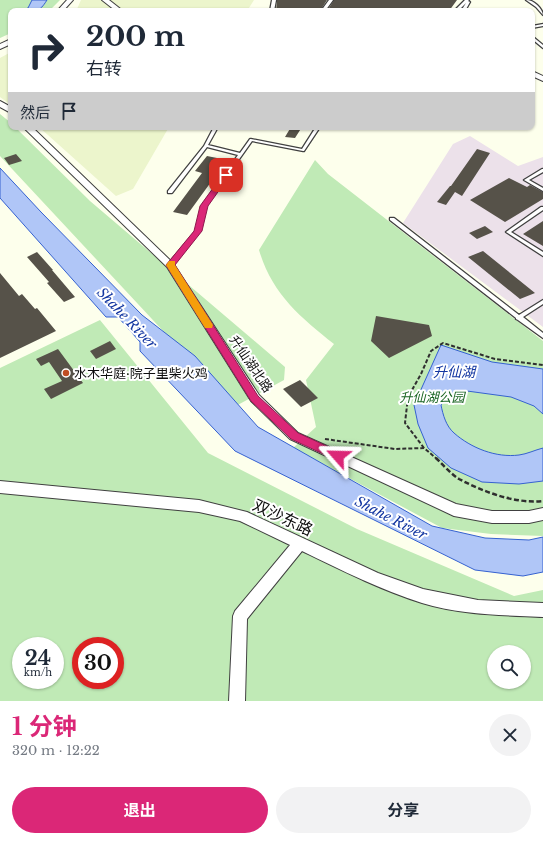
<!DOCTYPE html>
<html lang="zh">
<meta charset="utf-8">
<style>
body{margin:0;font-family:"Libre Baskerville","Noto Sans SC",serif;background:#f2f2f3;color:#1f2937;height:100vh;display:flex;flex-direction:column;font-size:15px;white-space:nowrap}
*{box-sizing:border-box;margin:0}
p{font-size:13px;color:#747a83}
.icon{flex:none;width:22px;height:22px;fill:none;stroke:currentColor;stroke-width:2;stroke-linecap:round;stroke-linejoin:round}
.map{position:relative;height:701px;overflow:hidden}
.panel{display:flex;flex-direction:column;background:#fff;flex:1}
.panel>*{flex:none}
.hud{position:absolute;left:8px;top:8px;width:527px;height:122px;border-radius:8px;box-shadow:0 1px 3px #0004;background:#fff;color:#1f2937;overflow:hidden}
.tools{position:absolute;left:487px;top:645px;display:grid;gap:8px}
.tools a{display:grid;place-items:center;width:44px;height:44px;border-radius:50%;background:#fff;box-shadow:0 1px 3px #0004;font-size:20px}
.speed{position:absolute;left:12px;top:637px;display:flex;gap:8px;font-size:20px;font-weight:700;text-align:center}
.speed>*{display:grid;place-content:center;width:52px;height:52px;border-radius:50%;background:#fff;box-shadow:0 1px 3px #0004;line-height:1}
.speed small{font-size:10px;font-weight:400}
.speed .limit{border:6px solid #d22;background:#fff;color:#111}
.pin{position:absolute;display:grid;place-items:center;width:34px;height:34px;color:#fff;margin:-17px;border-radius:8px;box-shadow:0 2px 6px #0006}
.me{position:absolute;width:44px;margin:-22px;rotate:295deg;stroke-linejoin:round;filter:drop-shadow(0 0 3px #0008)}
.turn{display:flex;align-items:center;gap:14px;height:84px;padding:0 12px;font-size:18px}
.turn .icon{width:52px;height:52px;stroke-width:2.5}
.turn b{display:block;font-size:28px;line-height:34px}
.then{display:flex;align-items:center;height:38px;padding:0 12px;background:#0003;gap:8px;font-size:15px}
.round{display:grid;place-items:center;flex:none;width:42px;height:42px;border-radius:21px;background:#f2f2f3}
.head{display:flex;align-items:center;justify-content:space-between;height:68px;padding:0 12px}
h1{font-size:24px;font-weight:700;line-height:30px;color:#db2777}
.button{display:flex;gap:8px;margin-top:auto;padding:8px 12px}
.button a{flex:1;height:46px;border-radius:24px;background:#db2777;color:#fff;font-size:16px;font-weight:700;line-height:46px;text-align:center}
.button a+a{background:#f2f2f3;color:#1f2937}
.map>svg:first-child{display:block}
.industrial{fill:#ece1ea}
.farmland{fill:#ecf5cc}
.green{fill:#c0eab6;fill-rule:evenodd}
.water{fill:#b0c6f7;stroke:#3561d0}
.building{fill:#565249}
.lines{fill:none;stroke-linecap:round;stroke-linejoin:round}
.lane-casing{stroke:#404040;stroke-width:2.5}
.street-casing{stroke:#404040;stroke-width:2}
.path-far1{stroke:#2f2f2f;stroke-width:2;stroke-dasharray:4 2;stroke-linecap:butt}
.path{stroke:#2f2f2f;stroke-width:2.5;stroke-dasharray:5 2.5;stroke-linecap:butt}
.lane{fill:#fff;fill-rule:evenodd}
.street{fill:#fff;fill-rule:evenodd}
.route{fill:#db2777;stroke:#8e194d}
.slow{fill:#f59e0b}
.poi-dot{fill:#c04c22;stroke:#fff;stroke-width:1.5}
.labels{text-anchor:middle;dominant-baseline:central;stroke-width:4;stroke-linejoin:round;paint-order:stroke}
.street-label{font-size:13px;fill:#0d0d0d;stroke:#fff}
.poi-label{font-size:13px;fill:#0d0d0d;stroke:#fff;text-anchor:start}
.park-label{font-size:13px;font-style:italic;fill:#1c6624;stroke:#fff}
.water-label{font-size:14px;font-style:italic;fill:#1336a1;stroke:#fff}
.near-street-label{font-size:16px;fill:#0d0d0d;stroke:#fff}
</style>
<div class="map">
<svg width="543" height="701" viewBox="0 0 543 701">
<rect width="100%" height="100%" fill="#fdffec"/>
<path class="industrial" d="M470,136l48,30 25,-9v170l-140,-104 50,-79z"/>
<path class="farmland" d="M81,0h173l-7,11h-172l2,-2z
M11,52v53l-11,-8v-39z
M39,127h130l-36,62 -17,7z"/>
<path class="green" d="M0,0h60l-11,11h-38v22l-11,5z
M0,114l11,9v4h4l75,74 195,166 -1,13 -50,27 -234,-251z
M315,160l13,14 215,167v195l-52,-2 -49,-6 -149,-80 23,-21 -10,-47 28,-36c-34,-27 -62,-50 -75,-94z
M100,320l108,133 149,76 157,67 29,-6v111h-543v-333zM21,646h34v34h-34zM81,646h34v34h-34zM494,652h30v30h-30z"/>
<path class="water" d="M32,0h15c-8,13 -11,11 -25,11l6,-3z
M0,168l41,44 101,103 53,41 63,71 174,99 53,12 44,2 14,-3v35l-20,4 -48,-6 -240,-119 -95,-100v-9l-22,-25h-12l-106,-119z
M441,345l51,17 51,7v45l-9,-8 -23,-9 -44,-6 -18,5 -8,9c2,10 5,21 13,28 17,15 42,25 65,22 8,-1 16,-5 24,-7v33l-24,3 -37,-2 -31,-14 -23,-20 -10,-24 -4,-19z"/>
<path class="building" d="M277,0h50l-7,11h-44z
M334,0h123l-8,11h-122z
M291,127h11l-7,11 -10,-1z
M477,149l13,4 -28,43 -7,-4 -9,13 -9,-3 13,-16h1z
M16,154l6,7 -13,4 -5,-7z
M207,156l20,4 -40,55 -14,-3 29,-39 -7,-2z
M509,178l18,9 3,-2 13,7v7l-38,23 -35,-22z
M543,221v25l-20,-12z
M485,226l8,6 -16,7 -8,-6z
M483,251l52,42 -15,6 -52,-42z
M37,252l16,18h-1l23,27 -11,5 -17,-19 2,-1 -22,-25z
M0,273l19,23 3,-2 13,15 2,-1 19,23 -56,27z
M376,316l53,9 3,11 -43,22 -18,-17z
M110,341l6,8 -20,10 -6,-8z
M58,349l25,34 -32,16 -7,-10 18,-8 -13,-19 -8,4 -5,-7z
M300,380l18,18 -17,9 -18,-18z"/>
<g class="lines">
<defs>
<path id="lane" d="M272,0h4l-2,11h-4z
M329,0h4l-8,11h-4z
M465,0h4l-1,1 2,1 -5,9h-4l5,-8 -8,8h-4z
M526,0c8,0 16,8 17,15l-7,-8z
M543,24v2l-11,2v-2z
M532,36l11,9v3l-11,-9z
M214,127h4l-10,18 32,8 10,-14h1l51,10 14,-22h4l-16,24h-1l-51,-10 -46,65 -6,25 -28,35h-4v-2l28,-33 6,-25 36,-51 -31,-8 -35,46h-4v-2l36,-45z
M542,169h1v3l-14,8 14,8v3l-19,-11z
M541,207h2v3l-32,22 32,20v4l-37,-24z
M390,218h4l125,97 24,-15v4l-20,13 20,16v5l-25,-18 -2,-1v-1l-126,-98z"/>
<path id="street" d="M67,0h6l-10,11h-6z
M102,0h7l14,11h-7z
M11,39v5l-11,5v-5z
M532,71l11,5v5l-11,-5z
M0,101l11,6v6l-11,-6z
M23,127h9l141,136 86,132 39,38 158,71 36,7h37l14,-3v12l-14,3h-37l-38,-7 -164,-77 -39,-38 -84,-134z
M0,481l199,19 48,12 131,61 45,16 55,11 65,3v14c-40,-2 -82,-2 -121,-14 -41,-13 -81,-33 -120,-52l-55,68 -2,82h-16l4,-85 2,-5 55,-66 -50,-24 -41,-9 -199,-19z"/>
</defs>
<use href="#lane" class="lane-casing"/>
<use href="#street" class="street-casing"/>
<path class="path-far1" d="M325,439l70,10 29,-1 13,11
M424,448l-19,-25 3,-26 13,-23 10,-23 12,-8 52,16 48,6"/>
<path class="path" d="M436,458c7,7 15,16 23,21 25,13 56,25 84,22"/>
<use href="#lane" class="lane"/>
<use href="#street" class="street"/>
</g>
<path class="route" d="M224,173h5l1,2 -22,31 -6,25 -27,34 83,131 40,37 44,20 1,3 -1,3 -4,1 -4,-1 -43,-20 -40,-38 -85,-136 28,-34 6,-25z"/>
<path class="slow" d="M169,261h6v4l38,60 -1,3h-7l-39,-63z"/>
<circle class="poi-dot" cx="66" cy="373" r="4"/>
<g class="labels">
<g class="street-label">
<text transform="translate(251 364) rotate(56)">升仙湖北路</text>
</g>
<g class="poi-label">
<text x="74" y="373">水木华庭·院子里柴火鸡</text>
</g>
<g class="park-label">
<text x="432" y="397">升仙湖公园</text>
</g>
<g class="water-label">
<text transform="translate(127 318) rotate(46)">Shahe River</text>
<text x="454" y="372">升仙湖</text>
<text transform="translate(391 518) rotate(27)">Shahe River</text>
</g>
<g class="near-street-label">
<text transform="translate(283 517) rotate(25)">双沙东路</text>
</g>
</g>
</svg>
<div class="tools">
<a><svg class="icon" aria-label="search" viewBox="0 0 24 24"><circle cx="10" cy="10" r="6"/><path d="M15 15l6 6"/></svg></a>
</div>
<div class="speed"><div>24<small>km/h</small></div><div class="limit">30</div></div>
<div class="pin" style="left:226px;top:175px;background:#d93025"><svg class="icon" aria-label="arrive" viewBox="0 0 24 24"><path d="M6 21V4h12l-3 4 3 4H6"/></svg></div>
<svg class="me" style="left:338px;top:456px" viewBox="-20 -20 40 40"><path d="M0-17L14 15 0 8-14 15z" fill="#db2777" stroke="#fff" stroke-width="4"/></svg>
<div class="hud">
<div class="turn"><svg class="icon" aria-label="right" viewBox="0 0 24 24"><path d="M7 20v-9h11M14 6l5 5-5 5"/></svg><div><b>200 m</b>右转</div></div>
<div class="then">然后<svg class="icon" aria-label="arrive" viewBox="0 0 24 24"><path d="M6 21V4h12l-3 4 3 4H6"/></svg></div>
</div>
</div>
<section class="panel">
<div class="head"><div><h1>1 分钟</h1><p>320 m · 12:22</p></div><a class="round"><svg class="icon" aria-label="close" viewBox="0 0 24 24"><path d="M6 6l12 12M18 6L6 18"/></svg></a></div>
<div class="button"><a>退出</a><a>分享</a></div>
</section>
